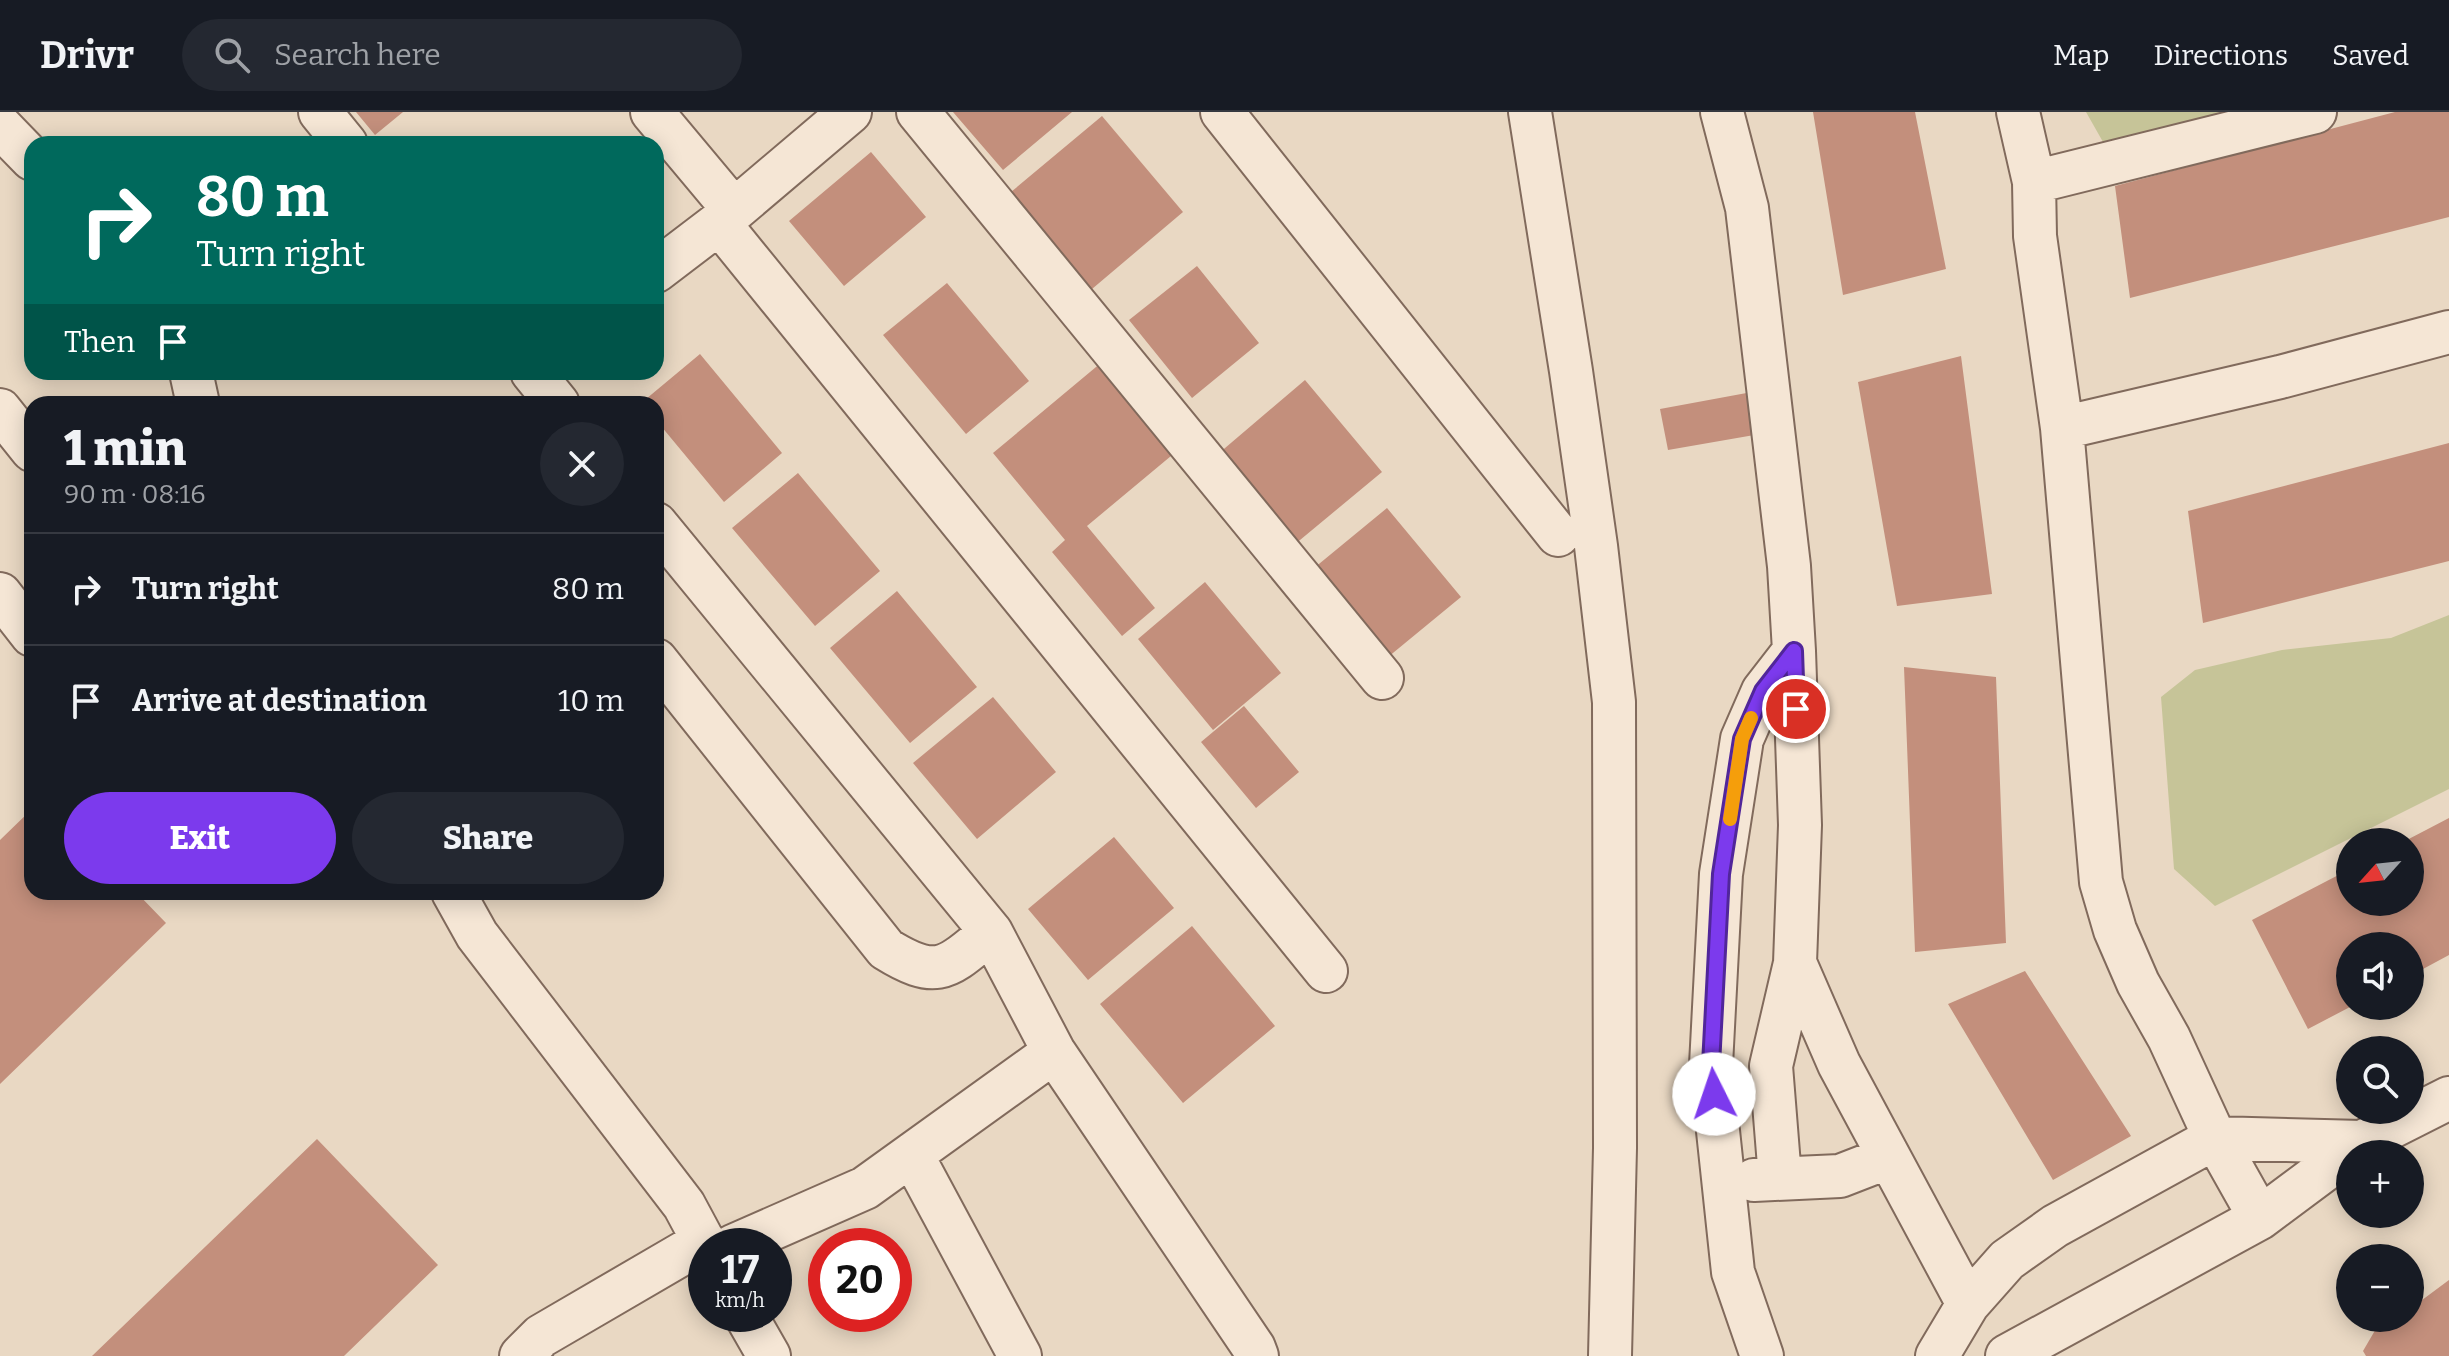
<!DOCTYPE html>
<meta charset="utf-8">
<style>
body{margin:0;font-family:Bitter,serif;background:#242831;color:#f1f3f6;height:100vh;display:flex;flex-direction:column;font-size:30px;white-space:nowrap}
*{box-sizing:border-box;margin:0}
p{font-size:26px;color:#9ea1a6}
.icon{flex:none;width:44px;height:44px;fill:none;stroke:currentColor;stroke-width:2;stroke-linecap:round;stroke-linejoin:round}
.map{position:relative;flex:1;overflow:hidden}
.sheet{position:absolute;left:24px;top:284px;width:640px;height:504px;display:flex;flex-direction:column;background:#171b24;border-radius:24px;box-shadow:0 4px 20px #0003}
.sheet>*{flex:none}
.top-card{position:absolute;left:24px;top:24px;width:640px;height:244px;border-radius:24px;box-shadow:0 4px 20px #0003;background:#00695c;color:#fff;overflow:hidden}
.needle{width:52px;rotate:243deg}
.tools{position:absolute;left:2336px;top:716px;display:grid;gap:16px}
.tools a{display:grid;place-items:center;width:88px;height:88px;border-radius:50%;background:#171b24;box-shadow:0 4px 20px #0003;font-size:40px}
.speed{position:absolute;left:688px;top:1116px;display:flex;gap:16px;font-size:40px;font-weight:700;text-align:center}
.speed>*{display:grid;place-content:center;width:104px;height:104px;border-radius:50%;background:#171b24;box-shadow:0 4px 20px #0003;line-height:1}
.speed small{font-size:20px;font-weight:400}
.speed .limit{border:12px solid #d22;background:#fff;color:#111}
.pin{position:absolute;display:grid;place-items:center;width:68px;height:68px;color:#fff;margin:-34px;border:4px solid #fff;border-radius:50%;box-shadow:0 2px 8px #0007}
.me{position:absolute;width:88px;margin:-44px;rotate:356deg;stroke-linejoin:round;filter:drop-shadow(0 0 6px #0008)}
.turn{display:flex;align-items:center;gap:28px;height:168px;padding:0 40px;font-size:36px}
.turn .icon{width:104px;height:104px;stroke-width:2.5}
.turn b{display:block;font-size:56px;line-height:68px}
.then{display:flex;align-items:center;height:76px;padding:0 40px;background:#0003;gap:16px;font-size:30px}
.round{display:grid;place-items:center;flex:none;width:84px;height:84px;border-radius:42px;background:#242831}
.overview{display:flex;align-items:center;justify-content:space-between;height:136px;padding:0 40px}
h1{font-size:48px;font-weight:800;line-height:60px}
.button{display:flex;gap:16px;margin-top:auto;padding:16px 40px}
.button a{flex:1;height:92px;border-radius:48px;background:#7c3aed;color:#fff;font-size:32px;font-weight:800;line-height:92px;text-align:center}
.button a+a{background:#242831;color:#f1f3f6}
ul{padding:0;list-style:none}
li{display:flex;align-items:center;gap:24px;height:112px;padding:0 40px;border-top:2px solid #363941}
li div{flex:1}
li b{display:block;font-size:30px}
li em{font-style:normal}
header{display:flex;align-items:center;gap:48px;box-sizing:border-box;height:112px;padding:0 40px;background:#171b24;border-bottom:2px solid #363941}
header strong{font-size:38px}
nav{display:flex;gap:44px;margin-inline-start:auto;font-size:28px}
.search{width:560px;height:72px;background:#242831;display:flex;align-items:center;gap:20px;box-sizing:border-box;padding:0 28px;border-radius:44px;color:#9ea1a6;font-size:30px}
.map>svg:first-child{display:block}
.green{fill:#c6c498}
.building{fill:#c38f7c}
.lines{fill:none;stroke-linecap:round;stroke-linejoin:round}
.minor-casing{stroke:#816a5c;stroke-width:46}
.minor{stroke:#f5e6d5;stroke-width:42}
.route-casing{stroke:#51269a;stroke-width:20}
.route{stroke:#7c3aed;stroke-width:14}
.slow{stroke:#f59e0b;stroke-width:14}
</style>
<header>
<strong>Drivr</strong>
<div class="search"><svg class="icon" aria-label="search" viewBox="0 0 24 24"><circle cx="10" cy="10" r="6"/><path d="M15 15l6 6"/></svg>Search here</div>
<nav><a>Map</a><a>Directions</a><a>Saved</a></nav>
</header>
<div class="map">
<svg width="2449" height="1244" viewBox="0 0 2449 1244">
<rect width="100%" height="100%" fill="#e9d8c3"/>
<path class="green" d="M2086,0h195l-174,37z
M2449,503v174l-234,117 -41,-37 -13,-172 34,-27 87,-20 109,-12z"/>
<path class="building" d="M356,0h47l-28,23z
M953,0h119l-69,58z
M1813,0h102l31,157 -103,26z
M2395,0h54v105l-319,81 -15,-112z
M1102,4l81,96 -91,77 -81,-97z
M871,40l55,65 -82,69 -55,-65z
M1197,154l62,77 -67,55 -63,-78z
M947,171l82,98 -63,53 -83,-99z
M700,242l82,99 -58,49 -68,-82v-16h-16z
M1961,244l31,238 -95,12 -39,-224z
M1102,250l75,89 -90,75 68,82 -33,28 -70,-84 13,-12 -72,-87z
M1305,268l77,92 -88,73 -76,-91z
M1752,280l8,42 -92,16 -8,-41z
M2449,331v118l-246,62 -15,-112z
M798,361l82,98 -65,55 -83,-98z
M1387,396l74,89 -79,65 -74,-89z
M1205,470l76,91 -68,57 -75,-91z
M897,479l80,96 -67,56 -80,-95z
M1904,555l92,10 10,266 -91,9z
M993,585l63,75 -79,67 -64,-76z
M1244,594l55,66 -43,36 -55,-66z
M32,697v83h104l30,31 -166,161v-244z
M2449,706v137l-39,21v-30h-60v61l-42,22 -56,-109 98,-51v33h60v-60h-7z
M1114,725l60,71 -86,72 -60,-71z
M1192,814l83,100 -92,77 -83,-99z
M2025,859l106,165 -78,44 -105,-176z
M317,1027l121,126 -94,91h-252z
M2449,1168v76h-83l-3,-5 14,-24 17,-9h16v-9z"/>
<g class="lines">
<defs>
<path id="minor" d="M320,0l26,32
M652,0l82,98
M918,0l464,566
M1222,0l336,423
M1530,0l41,259 25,175 18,156 1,446 -5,208
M1722,0l25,96 42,358 5,85 6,174 -5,138 -24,103 9,112
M2018,0l16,70 1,54 27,192 39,454 14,48 23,53 31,55 46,100 45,80
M0,14l32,33
M2034,70l281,-70
M719,111l607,748
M656,159l63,-48 131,-111
M191,260l7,32
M532,260l26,32
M0,298l32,40
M2062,316l218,-51 169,-45
M656,412l335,408 63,120 200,296 3,8
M0,482l32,41
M656,548l230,289c53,33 62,18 105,-17
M453,780l24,43 207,270 22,41
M1795,851l44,101 129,240
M912,1043l108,201
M1754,1068l86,-4 49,-19
M733,1134l132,-58 189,-136
M745,1202l24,42
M521,1244l20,-20 163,-95
M1762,1244l-29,-84 -22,-207 10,-191 21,-135 21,-48 31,-40
M1937,1244l31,-52 39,-44 48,-34 160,-88 147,4
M2007,1244l253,-138 102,-76 87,-44"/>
</defs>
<use href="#minor" class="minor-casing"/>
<use href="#minor" class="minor"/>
</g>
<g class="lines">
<defs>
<path id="route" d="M1714,982l-3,-29 10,-191 21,-135 21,-48 31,-40 2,58"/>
</defs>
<use href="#route" class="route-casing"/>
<use href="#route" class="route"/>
<path class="slow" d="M1730,707l12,-80 9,-21"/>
</g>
</svg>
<div class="tools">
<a><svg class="needle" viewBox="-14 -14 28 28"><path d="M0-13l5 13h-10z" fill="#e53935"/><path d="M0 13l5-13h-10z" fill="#9ea1a6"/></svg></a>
<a><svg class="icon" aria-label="sound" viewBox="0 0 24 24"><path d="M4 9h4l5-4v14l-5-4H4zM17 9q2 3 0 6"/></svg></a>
<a><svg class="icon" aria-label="search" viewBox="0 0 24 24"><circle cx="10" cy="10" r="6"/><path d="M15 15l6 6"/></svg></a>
<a>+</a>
<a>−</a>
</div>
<div class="speed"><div>17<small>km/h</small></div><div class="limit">20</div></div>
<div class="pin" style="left:1796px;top:597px;background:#d93025"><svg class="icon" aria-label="arrive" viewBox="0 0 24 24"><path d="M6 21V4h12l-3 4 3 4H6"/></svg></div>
<svg class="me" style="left:1714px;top:982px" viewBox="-20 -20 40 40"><circle r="19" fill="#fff"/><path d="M0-13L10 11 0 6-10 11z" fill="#7c3aed"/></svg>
<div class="top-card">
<div class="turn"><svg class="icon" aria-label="right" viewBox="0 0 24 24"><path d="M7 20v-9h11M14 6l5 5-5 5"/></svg><div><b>80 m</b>Turn right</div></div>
<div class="then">Then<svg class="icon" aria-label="arrive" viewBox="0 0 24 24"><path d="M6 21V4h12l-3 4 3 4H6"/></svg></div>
</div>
<section class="sheet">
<div class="overview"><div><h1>1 min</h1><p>90 m · 08:16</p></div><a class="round"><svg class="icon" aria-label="close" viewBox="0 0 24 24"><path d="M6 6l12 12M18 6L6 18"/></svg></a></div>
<ul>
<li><svg class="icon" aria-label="right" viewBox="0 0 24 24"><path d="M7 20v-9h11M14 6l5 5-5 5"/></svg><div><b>Turn right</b></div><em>80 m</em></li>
<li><svg class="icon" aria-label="arrive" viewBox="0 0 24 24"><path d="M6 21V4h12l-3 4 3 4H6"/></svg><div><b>Arrive at destination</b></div><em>10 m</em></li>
</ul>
<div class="button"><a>Exit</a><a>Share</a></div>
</section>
</div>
